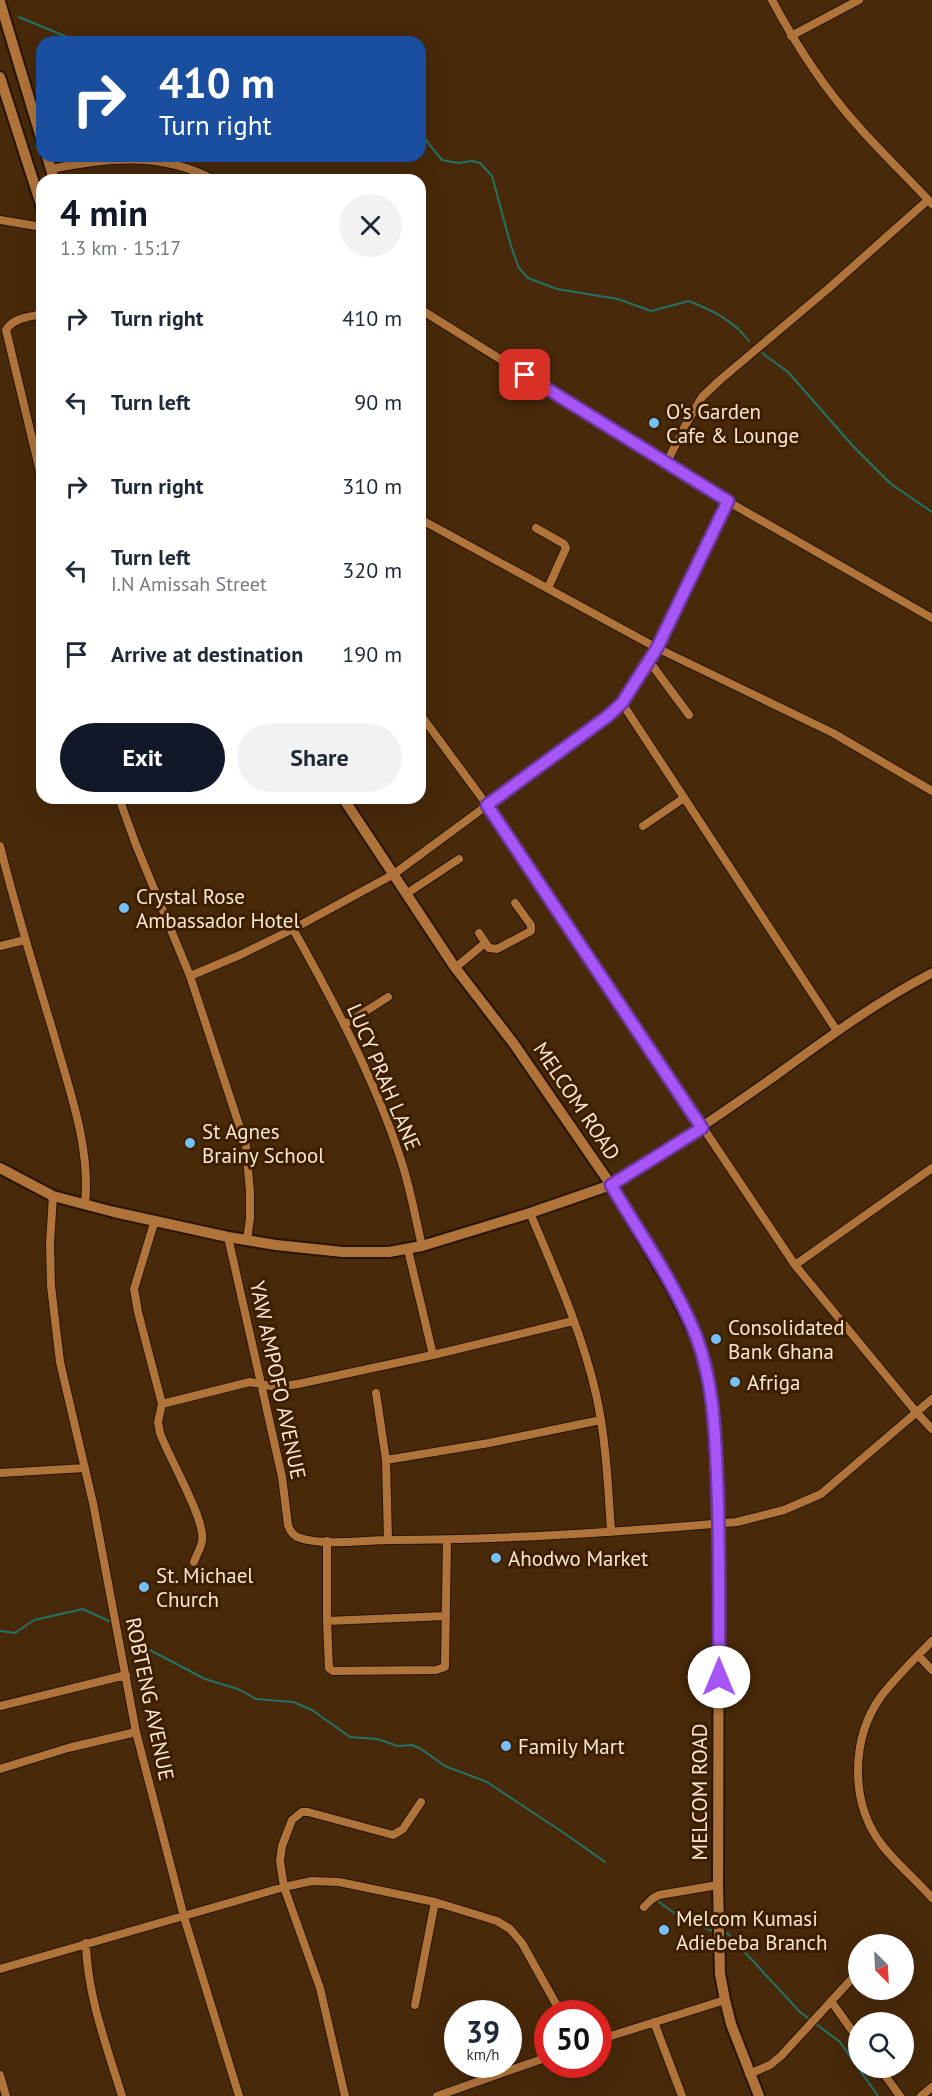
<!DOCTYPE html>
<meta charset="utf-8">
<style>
body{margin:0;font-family:"PT Sans",sans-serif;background:#f2f2f3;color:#1f2937;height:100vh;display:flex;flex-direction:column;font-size:22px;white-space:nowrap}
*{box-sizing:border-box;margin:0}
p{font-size:20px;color:#747a83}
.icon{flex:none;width:33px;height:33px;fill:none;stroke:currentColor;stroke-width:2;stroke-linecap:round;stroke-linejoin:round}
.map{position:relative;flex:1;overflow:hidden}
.drawer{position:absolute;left:36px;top:174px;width:390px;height:630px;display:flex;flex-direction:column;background:#fff;border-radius:18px;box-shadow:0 6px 24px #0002}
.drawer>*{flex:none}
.guide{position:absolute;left:36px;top:36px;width:390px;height:126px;border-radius:18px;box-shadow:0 6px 24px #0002;background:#1a4fa0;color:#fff;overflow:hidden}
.needle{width:39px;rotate:156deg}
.buttons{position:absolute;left:848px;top:1934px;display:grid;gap:12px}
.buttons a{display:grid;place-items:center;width:66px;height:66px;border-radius:50%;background:#fff;box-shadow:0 6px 24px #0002;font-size:30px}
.speed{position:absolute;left:444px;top:2000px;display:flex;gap:12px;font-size:30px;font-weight:700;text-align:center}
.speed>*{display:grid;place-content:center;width:78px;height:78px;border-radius:50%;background:#fff;box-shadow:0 6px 24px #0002;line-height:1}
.speed small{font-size:15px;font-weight:400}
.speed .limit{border:9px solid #d22;background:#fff;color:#111}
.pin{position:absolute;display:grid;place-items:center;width:51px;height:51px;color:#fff;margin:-26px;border-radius:12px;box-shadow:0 3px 9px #0006}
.me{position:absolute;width:66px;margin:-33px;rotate:0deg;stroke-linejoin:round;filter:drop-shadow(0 0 4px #0008)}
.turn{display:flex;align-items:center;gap:21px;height:126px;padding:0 24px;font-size:27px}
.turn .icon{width:78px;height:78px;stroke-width:2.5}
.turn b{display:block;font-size:42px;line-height:51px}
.round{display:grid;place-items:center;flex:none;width:63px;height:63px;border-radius:32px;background:#f2f2f3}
.head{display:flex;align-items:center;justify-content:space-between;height:102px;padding:0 24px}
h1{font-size:36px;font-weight:700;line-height:45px;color:#111827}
.button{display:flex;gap:12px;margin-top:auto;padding:12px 24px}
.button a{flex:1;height:69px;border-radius:36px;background:#111827;color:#fff;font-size:24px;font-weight:700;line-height:69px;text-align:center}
.button a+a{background:#f2f2f3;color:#1f2937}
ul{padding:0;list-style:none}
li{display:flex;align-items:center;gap:18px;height:84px;padding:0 24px}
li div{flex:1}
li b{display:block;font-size:22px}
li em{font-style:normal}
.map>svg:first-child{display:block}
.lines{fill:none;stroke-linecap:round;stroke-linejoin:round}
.stream{stroke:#237368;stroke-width:2}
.minor-casing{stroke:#271404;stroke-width:10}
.tertiary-casing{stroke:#271404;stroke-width:12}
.secondary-casing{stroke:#271404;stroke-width:14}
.minor{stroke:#b0743b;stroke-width:8}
.tertiary{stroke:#b0743b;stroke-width:9}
.secondary{stroke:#b0743b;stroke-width:10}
.route-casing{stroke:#6d37a1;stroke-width:15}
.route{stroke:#a855f7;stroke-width:10}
.poi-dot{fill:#75c0f6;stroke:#3d1f00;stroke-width:2}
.labels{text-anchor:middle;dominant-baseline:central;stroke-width:6;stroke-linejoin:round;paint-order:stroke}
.poi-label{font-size:21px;fill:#fbe6d6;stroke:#3d1f00;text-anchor:start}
.street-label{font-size:21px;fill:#fbe6d6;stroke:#3d1f00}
</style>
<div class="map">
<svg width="932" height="2096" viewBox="0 0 932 2096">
<rect width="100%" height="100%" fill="#48290a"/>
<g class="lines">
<path class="stream" d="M19,17l60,25
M420,133l22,27 16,3 14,-2 8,2 12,13 19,70 8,22 9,10 29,11 61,10 33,12 38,-10c24,10 44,19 60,40
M762,353l26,19 65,74 38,38 41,28
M0,1631l15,2 19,-13 49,-11 26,12
M127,1638l78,41 33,10 18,10 37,3 19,8 38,27 27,2 21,7 14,-1 9,4 24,17 42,16 77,51 41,29
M659,1902l18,13 35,16
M727,1933l73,79 40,30 38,54"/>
<defs>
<path id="minor" d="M772,0c24,45 52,88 86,126 24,27 50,52 74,78
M791,36l68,-36
M51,169c56,-11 110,-18 163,11
M0,220l42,7
M420,309l307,192 205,117
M42,314c-13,3 -29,4 -36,16l36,150
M666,464l20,-40 16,-27 18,-17 109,-92 99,-88
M420,519l237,129 176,85 99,58
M536,528l28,16 2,4 -18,40
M649,661l40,54
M622,703l215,328
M420,714l67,91 308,460 122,148 15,16
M119,798l17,47 54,131
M643,826l41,-28
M0,846c16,64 35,126 54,189 15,55 37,112 31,169
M406,894l53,-35
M293,929c40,71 82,151 107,228 10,29 15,59 22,89
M479,933l10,15 8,1 34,-18v-6l-16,-22
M0,946l25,-6
M455,968l30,-25
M344,1025l44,-28
M53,1196l-3,47 1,43 9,76 33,141 43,229 48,185 55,179
M530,1213c25,59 52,119 66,181 10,44 12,92 15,137
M155,1220l-21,69 4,23 24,92 88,-22 27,5 21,-3 135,-29 140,-34
M228,1237l54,240 6,48c2,7 5,11 12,13 22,8 66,2 91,2 115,0 231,-8 346,-18l47,-12 37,-16 111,-95
M247,1240l3,-22v-26l-4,-46 -56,-170 50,-21 53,-26 101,-55 214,-158 14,-13 35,-55 70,-147
M408,1250l25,105
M795,1265l137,-97
M376,1393l10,67
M162,1404l-4,18 2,11c8,23 46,87 42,108 -1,7 -6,15 -8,21
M0,1473l85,-5
M388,1540l-2,-80 103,-17 112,-23
M327,1541v80l2,47 4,3 103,-1 9,-3 2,-127
M327,1621l119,-5
M932,1641c-17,17 -35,35 -50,54 -31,42 -33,107 0,150 15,19 34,35 50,53
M918,1655l14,15
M0,1706l126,-31
M0,1769l68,-21 68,-16
M644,1907l8,-8 7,-4 59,-10
M86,1943c1,52 21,104 36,153
M0,1969l284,-82 28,-6 27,1 96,20 62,19 13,8 12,14 39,70
M831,2001l27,38
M415,2005l20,-103
M654,2022l28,74
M598,2040l127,-40
M879,2067l21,29
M749,2074l21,-9 11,-9 77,-84
M0,2075l6,21
M345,2096l-25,-108 -36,-101 -4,-26 2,-15 10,-26 10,-8h6l85,23 10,-6 18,-27
M437,2096l111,-39
M921,2096l11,-9"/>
<path id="tertiary" d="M611,1185c57,-34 110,-71 164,-109 51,-37 101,-74 157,-103"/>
<path id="secondary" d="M0,2l42,139
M0,77l42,131
M47,156l7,24
M343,798l111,168 60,78 97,141 60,102 25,50 8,26 9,48 6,112 -1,362 2,89 5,26 6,24 28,72
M0,1168l53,28 61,16 114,25 48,8 67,7h46l33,-6 108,-33 81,-28"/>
</defs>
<use href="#minor" class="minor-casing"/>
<use href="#tertiary" class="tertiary-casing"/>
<use href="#secondary" class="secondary-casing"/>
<use href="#minor" class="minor"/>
<use href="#tertiary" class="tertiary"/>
<use href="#secondary" class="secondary"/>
</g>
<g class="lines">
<defs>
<path id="route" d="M525,375l203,126 -71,147 -35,55 -14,13 -121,89 215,323 -91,57c29,49 64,98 85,151 17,44 19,94 21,140 3,67 2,134 2,201"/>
</defs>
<use href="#route" class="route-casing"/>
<use href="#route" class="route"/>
</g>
<g class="poi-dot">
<circle cx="654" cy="423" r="6"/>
<circle cx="124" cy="908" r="6"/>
<circle cx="190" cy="1143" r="6"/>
<circle cx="716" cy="1339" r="6"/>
<circle cx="735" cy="1382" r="6"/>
<circle cx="496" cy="1558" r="6"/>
<circle cx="144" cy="1587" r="6"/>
<circle cx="506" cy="1746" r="6"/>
<circle cx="664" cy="1930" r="6"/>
</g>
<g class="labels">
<g class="poi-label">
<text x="666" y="411">O's Garden<tspan x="666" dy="24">Cafe &amp; Lounge</tspan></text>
<text x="136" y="896">Crystal Rose<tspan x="136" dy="24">Ambassador Hotel</tspan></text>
<text x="202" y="1131">St Agnes<tspan x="202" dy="24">Brainy School</tspan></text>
<text x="728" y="1327">Consolidated<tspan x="728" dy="24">Bank Ghana</tspan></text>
<text x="747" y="1382">Afriga</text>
<text x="508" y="1558">Ahodwo Market</text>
<text x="156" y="1575">St. Michael<tspan x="156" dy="24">Church</tspan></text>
<text x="518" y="1746">Family Mart</text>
<text x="676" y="1918">Melcom Kumasi<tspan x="676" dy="24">Adiebeba Branch</tspan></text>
</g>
<g class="street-label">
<text transform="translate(384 1077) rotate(67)">LUCY PRAH LANE</text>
<text transform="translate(577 1101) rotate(56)">MELCOM ROAD</text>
<text transform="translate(278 1380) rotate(78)">YAW AMPOFO AVENUE</text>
<text transform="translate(150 1699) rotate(78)">ROBTENG AVENUE</text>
<text transform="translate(699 1792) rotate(-90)">MELCOM ROAD</text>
</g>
</g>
</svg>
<div class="buttons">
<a><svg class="needle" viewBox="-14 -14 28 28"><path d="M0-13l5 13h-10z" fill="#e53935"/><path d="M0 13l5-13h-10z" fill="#747a83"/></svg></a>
<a><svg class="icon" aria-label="search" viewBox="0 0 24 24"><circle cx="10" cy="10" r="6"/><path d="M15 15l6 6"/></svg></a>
</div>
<div class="speed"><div>39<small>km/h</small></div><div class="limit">50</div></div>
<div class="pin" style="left:525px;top:375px;background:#d93025"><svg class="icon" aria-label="arrive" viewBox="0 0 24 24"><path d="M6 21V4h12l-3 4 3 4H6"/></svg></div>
<svg class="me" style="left:719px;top:1677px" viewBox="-20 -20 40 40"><circle r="19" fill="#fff"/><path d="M0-13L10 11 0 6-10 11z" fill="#a855f7"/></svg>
<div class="guide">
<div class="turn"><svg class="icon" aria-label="right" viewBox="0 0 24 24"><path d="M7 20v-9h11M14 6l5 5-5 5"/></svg><div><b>410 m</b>Turn right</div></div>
</div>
<section class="drawer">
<div class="head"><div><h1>4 min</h1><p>1.3 km · 15:17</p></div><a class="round"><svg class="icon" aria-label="close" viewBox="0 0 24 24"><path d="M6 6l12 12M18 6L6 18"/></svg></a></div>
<ul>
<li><svg class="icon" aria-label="right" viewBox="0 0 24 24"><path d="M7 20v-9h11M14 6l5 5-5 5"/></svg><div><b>Turn right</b></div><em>410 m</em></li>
<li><svg class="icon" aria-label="left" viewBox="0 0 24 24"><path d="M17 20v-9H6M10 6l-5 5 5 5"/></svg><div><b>Turn left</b></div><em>90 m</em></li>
<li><svg class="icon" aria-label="right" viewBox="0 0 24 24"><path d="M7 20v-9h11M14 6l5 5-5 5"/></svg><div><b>Turn right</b></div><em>310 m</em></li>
<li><svg class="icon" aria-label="left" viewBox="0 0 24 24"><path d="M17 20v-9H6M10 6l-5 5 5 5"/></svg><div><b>Turn left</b><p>I.N Amissah Street</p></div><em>320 m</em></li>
<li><svg class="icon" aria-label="arrive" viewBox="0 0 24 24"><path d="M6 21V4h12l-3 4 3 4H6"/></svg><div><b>Arrive at destination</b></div><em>190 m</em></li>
</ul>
<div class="button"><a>Exit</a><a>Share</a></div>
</section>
</div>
